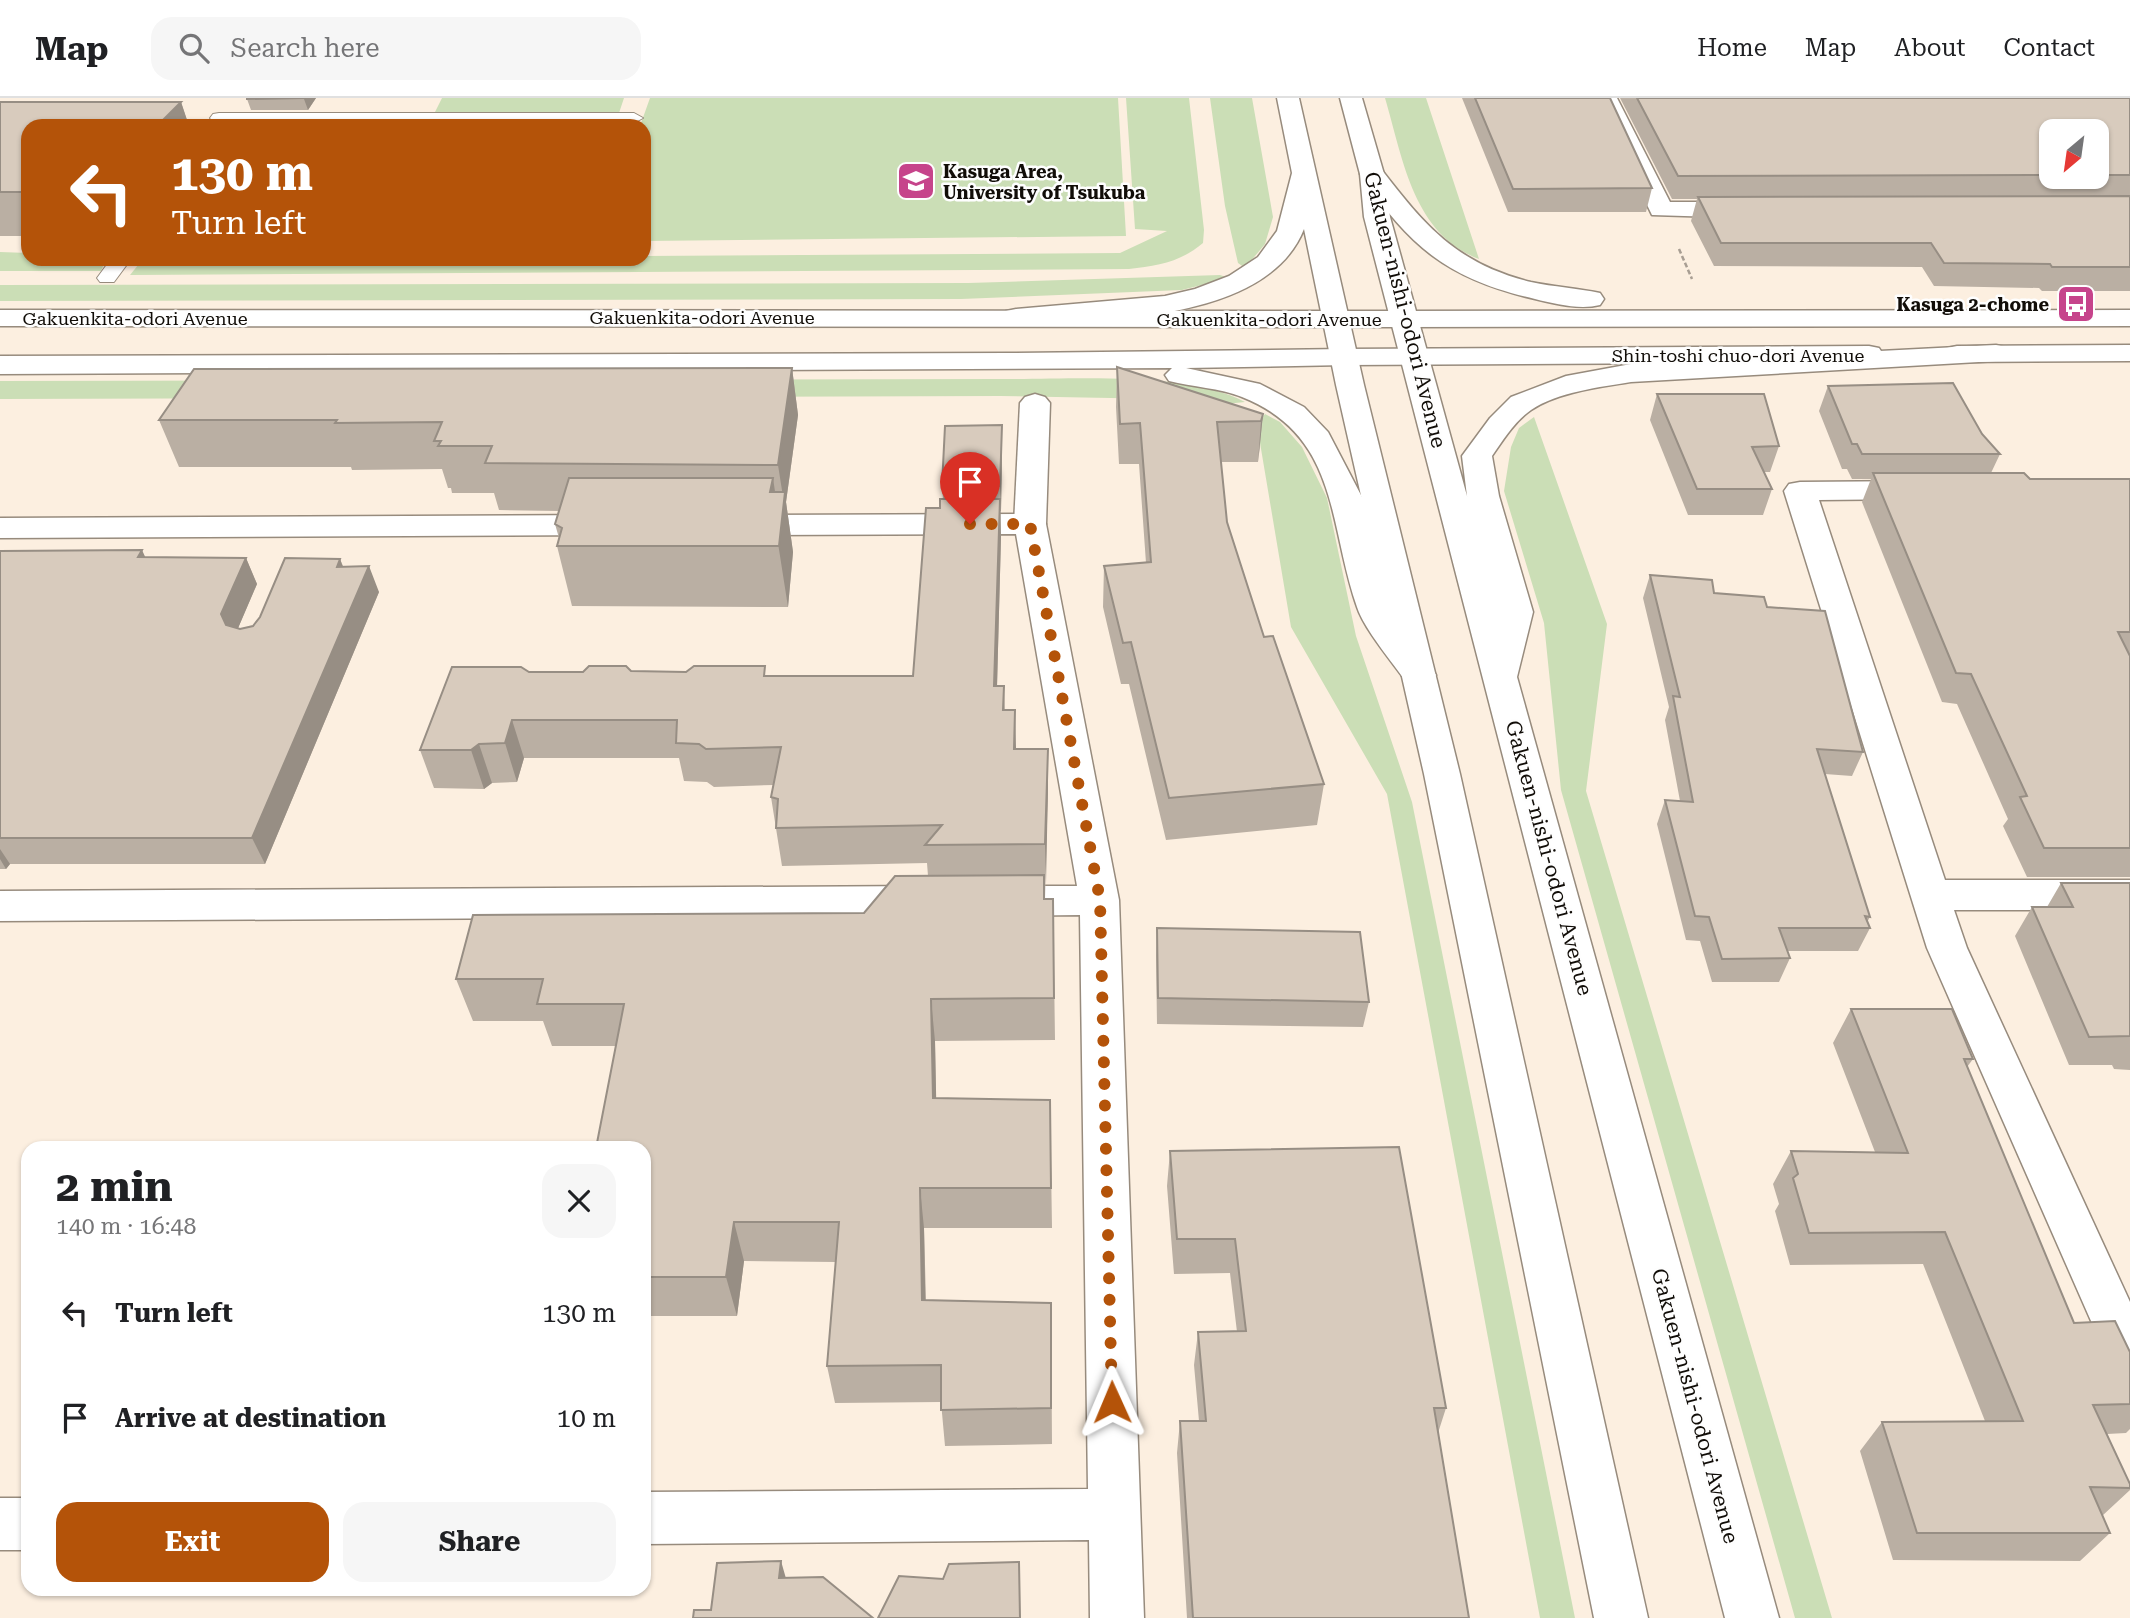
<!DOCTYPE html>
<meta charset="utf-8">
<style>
body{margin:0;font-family:"Roboto Serif",serif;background:#f6f6f6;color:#202124;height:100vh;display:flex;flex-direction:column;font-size:26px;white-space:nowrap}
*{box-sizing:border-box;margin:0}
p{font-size:23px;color:#757577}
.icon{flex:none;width:38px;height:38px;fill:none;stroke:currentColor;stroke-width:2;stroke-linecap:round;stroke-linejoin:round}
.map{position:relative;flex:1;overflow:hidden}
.drawer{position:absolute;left:21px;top:1043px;width:630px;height:455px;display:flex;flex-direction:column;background:#fff;border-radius:21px;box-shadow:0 2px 5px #0004}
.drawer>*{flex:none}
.hud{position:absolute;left:21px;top:21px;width:630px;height:147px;border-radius:21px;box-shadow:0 2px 5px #0004;background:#b45309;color:#fff;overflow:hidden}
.needle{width:46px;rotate:209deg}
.fabs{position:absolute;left:2039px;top:21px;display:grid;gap:14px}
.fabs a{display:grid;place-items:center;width:70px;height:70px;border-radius:14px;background:#fff;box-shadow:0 2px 5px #0004;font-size:35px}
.pin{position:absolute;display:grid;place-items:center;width:60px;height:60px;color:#fff;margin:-72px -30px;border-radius:50% 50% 50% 0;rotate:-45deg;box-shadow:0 0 7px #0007}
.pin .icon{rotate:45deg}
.me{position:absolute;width:77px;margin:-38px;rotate:359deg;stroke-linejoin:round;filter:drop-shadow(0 0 5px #0008)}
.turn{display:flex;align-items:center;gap:24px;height:147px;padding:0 35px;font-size:32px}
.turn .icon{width:91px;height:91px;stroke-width:2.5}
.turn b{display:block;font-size:49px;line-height:60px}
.round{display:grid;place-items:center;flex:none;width:74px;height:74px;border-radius:21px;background:#f6f6f6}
.overview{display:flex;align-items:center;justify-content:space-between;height:119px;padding:0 35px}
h1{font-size:42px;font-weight:700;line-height:52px}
.button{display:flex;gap:14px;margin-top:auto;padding:14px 35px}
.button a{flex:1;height:80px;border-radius:21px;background:#b45309;color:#fff;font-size:28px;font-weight:700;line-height:80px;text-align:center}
.button a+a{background:#f6f6f6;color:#202124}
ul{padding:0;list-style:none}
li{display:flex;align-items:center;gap:21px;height:105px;padding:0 35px}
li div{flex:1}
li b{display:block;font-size:26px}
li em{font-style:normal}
header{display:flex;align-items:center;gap:42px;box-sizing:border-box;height:98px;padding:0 35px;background:#fff;border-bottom:2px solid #e0e0e0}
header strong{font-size:33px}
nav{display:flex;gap:38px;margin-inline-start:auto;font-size:24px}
.search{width:490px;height:63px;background:#f6f6f6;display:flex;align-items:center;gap:18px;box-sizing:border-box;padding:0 24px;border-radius:21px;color:#757577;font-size:26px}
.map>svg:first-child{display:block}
.green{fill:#cbdeb6}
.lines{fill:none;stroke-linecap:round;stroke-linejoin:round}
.service-casing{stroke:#978b7d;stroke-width:2}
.pedestrian-casing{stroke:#978b7d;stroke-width:3}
.minor-casing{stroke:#978b7d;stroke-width:3}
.secondary-casing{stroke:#978b7d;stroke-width:3}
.primary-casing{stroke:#978b7d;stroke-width:3}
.trunk-casing{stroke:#978b7d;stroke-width:3}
.path{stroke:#a89e93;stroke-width:2.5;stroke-dasharray:5 2.5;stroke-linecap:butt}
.service{fill:#fff;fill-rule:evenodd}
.pedestrian{fill:#fff;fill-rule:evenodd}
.minor{fill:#fff;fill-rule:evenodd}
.secondary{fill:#fff;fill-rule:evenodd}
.primary{fill:#fff;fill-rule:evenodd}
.trunk{fill:#fff;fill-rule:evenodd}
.wall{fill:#baafa3;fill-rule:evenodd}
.shaded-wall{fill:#978e84}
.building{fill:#d8cbbd;stroke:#978e84;stroke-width:2}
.route{stroke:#b45309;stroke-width:12;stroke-dasharray:0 21.6}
.labels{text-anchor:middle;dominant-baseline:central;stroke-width:5;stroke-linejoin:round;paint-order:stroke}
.far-poi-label{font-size:18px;font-weight:bold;fill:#110d08;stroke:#fefefe;text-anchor:start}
.far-street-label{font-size:18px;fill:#110d08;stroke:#fefefe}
.street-label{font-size:21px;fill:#110d08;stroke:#fefefe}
</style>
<header>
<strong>Map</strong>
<div class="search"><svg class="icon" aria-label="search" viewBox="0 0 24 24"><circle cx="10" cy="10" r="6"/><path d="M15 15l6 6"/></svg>Search here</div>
<nav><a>Home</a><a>Map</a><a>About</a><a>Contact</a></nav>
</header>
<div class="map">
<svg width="2130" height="1520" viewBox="0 0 2130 1520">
<rect width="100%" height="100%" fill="#fcefe0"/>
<path class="green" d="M442,0h182l-5,15 -185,1z
M650,0h468l8,138 -482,5v-115h-4z
M1126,0h63l15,132 -1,13c-22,19 -46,23 -74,26l-999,6 13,-16h501v-3l476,-3 47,-22 -32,-2z
M1210,0h42l21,119 -8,27 -20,24 -7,-5 -13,-57z
M1385,0h41l53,161c-66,-25 -76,-100 -94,-161z
M0,154l28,1v6h78l-5,12h-101z
M1220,177l9,3 -47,12 -221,9 -961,2v-16l968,-2z
M999,281c69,1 185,-9 246,23l-29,3 -51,-6 -165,-3 -1000,3v-18z
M1265,316l15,8 22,25 25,51 29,138 56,166 163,816h-35l-153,-824 -96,-167 -33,-196v-8z
M1534,319l73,207 -21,167 246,827h-37l-234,-828 -17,-167 -40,-132 7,-44 8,-19z"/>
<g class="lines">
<defs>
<path id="service" d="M219,15h415l9,5 -9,5 -421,-1 -3,-4 3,-4z
M111,161h20l-17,23h-14l-3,-4z"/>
<path id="pedestrian" d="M1035,296l10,3 5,6 -4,121 -5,7 -11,3 -11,-3 -5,-7 6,-121 5,-6z"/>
<path id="minor" d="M1595,0h22l53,104h78l9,3 4,5 -4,5 -9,3 -96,-3z
M1918,383l11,2 4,7 -4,7 -11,2 -99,1 126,380h185v30h-176l13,38 163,354v75l-17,-6 -186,-423 -143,-457 5,-7 11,-2z
M1030,416l11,3 5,7 73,376 25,718h-54l-1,-78 -445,4v-52l444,-3 -8,-574 -80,1 -14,-5 -6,-10 6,-10 14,-5h77l-61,-352 -280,1 -11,-3 -5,-7 5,-7 11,-3z
M606,417l11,3 5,7 -5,7 -11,3 -606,3v-20z
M926,788l14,5 6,10 -6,10 -14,5 -926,5v-30z
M0,1400h28v52h-28z"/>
<path id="secondary" d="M0,212l1404,1 10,2 4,6 -4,6 -10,2 -1404,-1z
M1346,251l10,2 4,6 -4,6 -10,2 -160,3 74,16 44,23 24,25 35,67 28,109 45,67 -5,8 -12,3 -12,-3c-14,-20 -43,-54 -50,-76 -29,-82 -17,-171 -115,-210 -22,-9 -50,-10 -73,-16l-4,-6 7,-7 -1172,6v-18l1009,-3z"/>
<path id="primary" d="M1372,69l9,2c44,57 76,95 150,113 23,5 46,6 69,11l4,6 -4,6c-20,5 -45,-1 -65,-6 -88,-20 -125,-52 -175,-125l3,-5z
M2130,212v16l-726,1 -10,-2 -4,-6 4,-6 10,-2z
M2130,247v16l-173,1 -10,-2 -4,-6 4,-6 10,-2z
M1869,248l10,2 4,6 -4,6 -10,2 -523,3 -10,-2 -4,-6 4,-6 10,-2z"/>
<path id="trunk" d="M1277,0h22l65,287 96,389 188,844h-54l-170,-844 -88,-389 -32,-156c-37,94 -205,91 -288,96l-10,-2 -4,-6 4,-6 10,-2 149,-13 30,-7 34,-13 29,-19 19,-26 15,-58z
M1340,0h22l22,76 6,43 109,395 -32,-116 -5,-40 28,-38 21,-21 55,-21 65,-12 365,-19 10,2 4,6 -4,6 -10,2 -365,21c-30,5 -74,10 -100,28 -16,11 -28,30 -39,46l7,40 34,116 -16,65 262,941h-54l-361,-1401 -4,-43z"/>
</defs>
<use href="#service" class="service-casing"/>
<use href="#pedestrian" class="pedestrian-casing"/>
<use href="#minor" class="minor-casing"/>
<use href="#secondary" class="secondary-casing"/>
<use href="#primary" class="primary-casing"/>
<use href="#trunk" class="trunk-casing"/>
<path class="path" d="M1679,151l13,30"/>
<use href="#service" class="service"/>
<use href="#pedestrian" class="pedestrian"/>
<use href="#minor" class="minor"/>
<use href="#secondary" class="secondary"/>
<use href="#primary" class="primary"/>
<use href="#trunk" class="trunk"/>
</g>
<path class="wall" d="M316,0l-8,12h-57l-4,-11z
M1462,0h148l42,90 -6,24h-138z
M1620,0h510v193h-88l-3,-3 -105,-2 -12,-19 -208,-1 -23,-45 6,-22h-25zM2051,33h45v46h-45z
M0,4h181l8,24h-161v110h-28z
M1117,269l146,47 -5,48h-37l6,60 37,115 60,147 -7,41 -151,15 -37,-156h-8l-18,-77 1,-41 42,-3 -7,-99h-20l-3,-57z
M792,270l6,47 -12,87 7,50 -5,55 -216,-1 -15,-60 2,-8 -4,-14 4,-13 -60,-1 -5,-17h-42l-1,-5h-3l-6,-19 -90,1 -1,-3h-172l-20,-47z
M1828,288l154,48 18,20 -9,19 39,6h100v398h-103l-24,-51 5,-7 -51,-115 -15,-2 -80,-200 9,-23h-19l-5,-10h-5l-23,-58z
M1657,296l122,52 -9,26h-6l8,17 -9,26h-75l-38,-95z
M1002,353l-1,60h-1l1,26 -4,149h7l1,24 11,39h32v38l-3,112h8l2,141 -120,1 1,58 114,1 2,128h-128l2,72 125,3 1,141 -107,2 -4,-44 -106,1 -8,-37 9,-104 -92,-1 -7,55h-86l-7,31v-199l-28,-102h-64l-9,-25h-70l-17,-42 408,-66 64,-37 -1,-13 -145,3 -11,-69 2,-12 -59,2 -7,-5 -23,-1 -5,-23h-155l-7,24 -25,1 -8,6 -50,-1 -14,-38 109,-78 102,-1 135,5h147l27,-168 3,-9 -1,-13z
M0,453l145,7h101l11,26 -19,44 2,1 13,-3 87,-67 3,7 36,26 -114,272h-255l-4,5h-6z
M1650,477l117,32 96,145 -11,24 -27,-2 45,143 -3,5 3,6 -12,23h-71l3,7 -11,24h-67l-12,-41 -14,-1 -29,-116 8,-24 15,1 -15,-81 4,-13 -26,-109z
M2061,785h69v187l-16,-1 -2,-4h-43l-54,-129 17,-29h15z
M1157,830l212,74 -6,25 -206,-3 -1,-69z
M1851,911l122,50 -6,8 107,256 56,29v77l-4,4 -19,1 23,50v6l-28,26 8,17 -30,28 -187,-1 -33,-109 22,-29 103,-1 -62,-157 -133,1 -15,-54 4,-7 -6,-20 18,-33 84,1 -42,-109z
M1170,1053l276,257 -8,25 31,185h-282l-10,-165 3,-32h19l-5,-56 4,-33h39l-7,-59 -56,1 -7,-88z"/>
<path class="shaded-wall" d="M305,0h11l-8,12 -4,-11z
M181,4l8,24h-32z
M792,270l6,47 -12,87 7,50 -5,55 -18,-115 3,-14 8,54 3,-29 -6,-38z
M1263,316l-4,40 -1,8 3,-41z
M1002,327v26l-1,60 -1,-25z
M1000,401l1,38 -5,187 -2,-38z
M142,452l12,26 -16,-19z
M246,460l11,26 -24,56 -12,-26z
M340,461l9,25 -12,-17z
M369,468l10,26 -114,272 -13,-26z
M1015,612l1,38 -1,39 -1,-38z
M512,622l12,38 -7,24 -12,-39z
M479,646l13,39 -8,6 -13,-39z
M1048,651v38l-2,96 -1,-39z
M0,751l10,15 -4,5 -6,-10z
M931,901l4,42 2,98 -4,-41z
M920,1090l4,40 2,110 -4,-38z
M734,1124l10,39 -7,55 -11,-39z
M644,1199l7,19 -6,31 -1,-2z
M781,1463l6,21 -8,-4z"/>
<path class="building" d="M247,0h58l-58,1z
M1475,0h135l42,90 -139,1z
M1637,0h493v77h-34v-44h-45v44l-373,1z
M0,4h181l-24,24h-129v66h-28z
M2130,98v71h-78l-2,-3 -106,-1 -13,-20h-210l-23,-46z
M1117,269l146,47 -2,7 -44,1 10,100 37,115 9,-1 51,148 -155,14 -38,-156 -8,1 -19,-77 47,-4 -11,-139 -20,1z
M792,270l-14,97 -293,-2 7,-17h-54l3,-5h-7l8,-19 -107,1 2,-3h-178l35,-51z
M1953,285l29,51 18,20h-138l-5,-10h-5l-24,-58z
M1657,296h107l15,52 -27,1 20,42h-75z
M1002,327l-2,61h-58l3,-60z
M1873,375h151l6,6h100v153h-12l12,24v192h-86l-24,-51 7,-1 -56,-122 -15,-1z
M569,380h204l-3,14h15l-6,54h-222l5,-18 -7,-4z
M940,401h60l-6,187h10l-1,24h12l-1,39h34l-3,95 -120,1 17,-20 -166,3 2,-29 -7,-2 10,-50 -75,2 -7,-5 -23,-1 1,-23h-165l-7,23 -26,1 -8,6h-51l32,-83h69l8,5h54l6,-6h37l5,5 55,1 8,-6h71l-1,10h149l13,-168h14z
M142,452l-4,7 108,1 -25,56 5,11 14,4 13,-3 7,-9 25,-59 55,1 -3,8 32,-1 -117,272h-252v-287z
M1650,477l62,5 2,13 50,4 3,10 58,4 38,141 -46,-3 53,168 -5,-1 5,12h-91l11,30 -68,1 -13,-42 -14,-1 -30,-116 28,2 -20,-106 7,1z
M1044,777v24h9l1,99 -123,1 2,99 117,2 1,88h-131l2,112 129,3v105l-110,2v-45l-114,1 12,-144h-105l-8,55h-82v-129h-48l28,-144h-87l6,-25h-87l17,-64 391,-2 31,-37z
M2061,785h69v153l-41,1 -57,-130h41z
M1157,830l203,4 9,70 -211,-4z
M1851,911h101l21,50h-9l110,264 41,-2 15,31v52l-37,1 37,79v4l-40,-1 20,46h-193l-35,-111 141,-1 -78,-189 -136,1 -16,-55 5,-4 -7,-23 117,2z
M1399,1049l47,261h-12l35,210h-276l-13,-197h26l-8,-89 48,-1 -11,-92h-58l-7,-88z
M781,1463l-2,17 44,-1 50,41h-180l1,-8h17l6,-47z
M1019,1464l1,56h-142l21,-42 44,3 6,-15z"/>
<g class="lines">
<path class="route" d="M970,426h60l70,376 12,502"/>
</g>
<defs>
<symbol id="university-square" viewBox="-11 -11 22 22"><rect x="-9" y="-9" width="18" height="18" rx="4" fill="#c6448b" stroke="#fefefe"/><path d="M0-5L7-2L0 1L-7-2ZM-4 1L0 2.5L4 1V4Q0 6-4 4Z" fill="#fff"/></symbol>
<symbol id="bus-square" viewBox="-11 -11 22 22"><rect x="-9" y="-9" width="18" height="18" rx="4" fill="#c6448b" stroke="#fefefe"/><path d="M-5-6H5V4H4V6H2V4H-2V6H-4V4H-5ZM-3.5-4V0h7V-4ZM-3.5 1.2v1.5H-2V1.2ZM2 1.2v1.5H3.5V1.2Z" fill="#fff"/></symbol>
</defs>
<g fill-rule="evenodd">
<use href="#university-square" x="894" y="61" width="44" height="44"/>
<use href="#bus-square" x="2054" y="184" width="44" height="44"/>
</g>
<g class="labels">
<g class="far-poi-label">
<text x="943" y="73">Kasuga Area,<tspan x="943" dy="21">University of Tsukuba</tspan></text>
<text x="2049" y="206" text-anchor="end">Kasuga 2-chome</text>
</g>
<g class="far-street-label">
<text x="702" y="219">Gakuenkita-odori Avenue</text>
<text x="135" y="220">Gakuenkita-odori Avenue</text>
<text x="1269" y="221">Gakuenkita-odori Avenue</text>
<text x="1738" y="257">Shin-toshi chuo-dori Avenue</text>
</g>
<g class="street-label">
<text transform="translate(1405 212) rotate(76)">Gakuen-nishi-odori Avenue</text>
<text transform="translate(1549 760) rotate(75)">Gakuen-nishi-odori Avenue</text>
<text transform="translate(1695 1308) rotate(75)">Gakuen-nishi-odori Avenue</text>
</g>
</g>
</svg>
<div class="fabs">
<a><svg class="needle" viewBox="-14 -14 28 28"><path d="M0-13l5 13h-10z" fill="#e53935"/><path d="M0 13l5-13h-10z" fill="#757577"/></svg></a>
</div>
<div class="pin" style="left:970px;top:426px;background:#d93025"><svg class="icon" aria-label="arrive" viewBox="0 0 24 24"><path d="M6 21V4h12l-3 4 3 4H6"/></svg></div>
<svg class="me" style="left:1112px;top:1304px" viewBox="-20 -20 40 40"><path d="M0-17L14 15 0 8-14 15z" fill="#b45309" stroke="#fff" stroke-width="4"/></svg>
<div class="hud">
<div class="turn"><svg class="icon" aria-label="left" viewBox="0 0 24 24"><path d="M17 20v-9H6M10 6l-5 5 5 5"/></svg><div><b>130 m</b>Turn left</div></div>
</div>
<section class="drawer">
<div class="overview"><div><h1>2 min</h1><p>140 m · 16:48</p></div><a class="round"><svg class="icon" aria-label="close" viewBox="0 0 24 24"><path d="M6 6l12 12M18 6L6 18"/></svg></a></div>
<ul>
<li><svg class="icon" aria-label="left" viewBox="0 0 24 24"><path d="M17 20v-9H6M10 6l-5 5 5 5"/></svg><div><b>Turn left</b></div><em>130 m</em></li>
<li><svg class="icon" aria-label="arrive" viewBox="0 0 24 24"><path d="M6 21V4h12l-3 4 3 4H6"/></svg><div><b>Arrive at destination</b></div><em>10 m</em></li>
</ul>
<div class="button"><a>Exit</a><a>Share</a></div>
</section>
</div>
